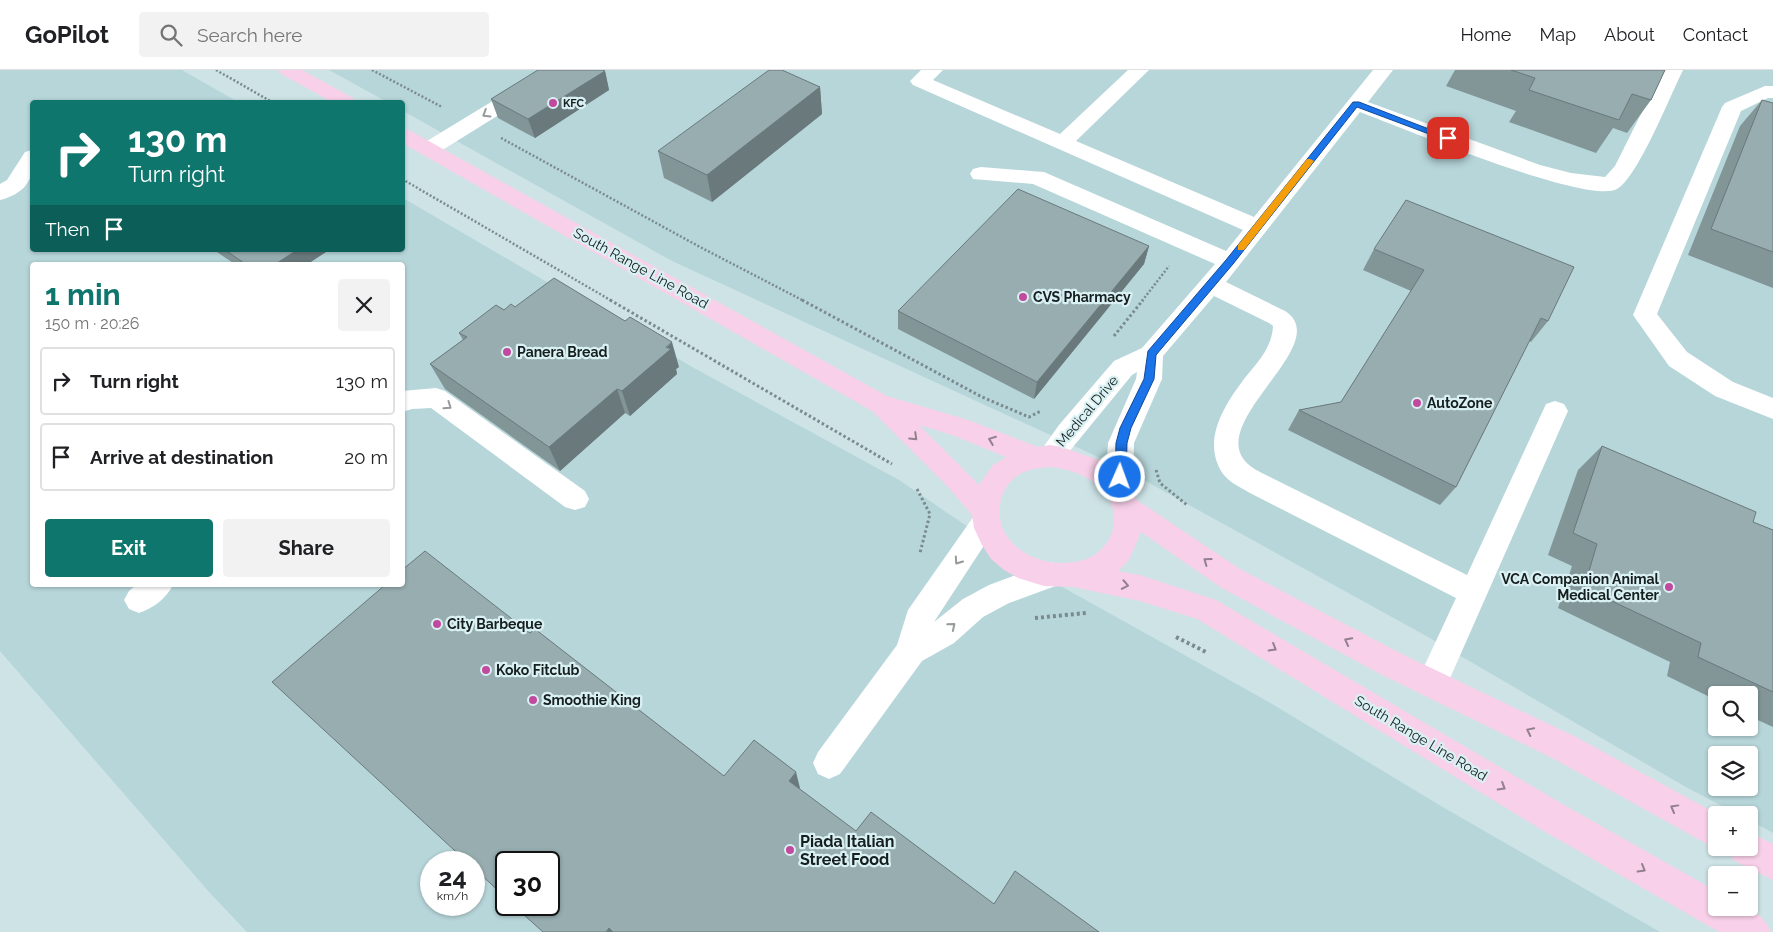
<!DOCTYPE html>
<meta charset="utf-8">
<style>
body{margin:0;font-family:Raleway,sans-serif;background:#f2f2f2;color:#202124;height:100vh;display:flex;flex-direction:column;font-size:19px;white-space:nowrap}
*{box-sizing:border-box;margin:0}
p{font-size:16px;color:#757577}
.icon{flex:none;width:28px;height:28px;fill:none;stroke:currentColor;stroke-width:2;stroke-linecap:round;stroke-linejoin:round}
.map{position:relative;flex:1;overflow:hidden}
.sheet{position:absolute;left:30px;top:192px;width:375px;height:325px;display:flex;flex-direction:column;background:#fff;border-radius:5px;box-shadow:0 1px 4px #0004}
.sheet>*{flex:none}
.hud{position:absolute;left:30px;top:30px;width:375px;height:152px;border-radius:5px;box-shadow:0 1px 4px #0004;background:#0f766e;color:#fff;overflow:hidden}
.tools{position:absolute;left:1708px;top:616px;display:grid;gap:10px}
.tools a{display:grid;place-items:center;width:50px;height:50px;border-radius:5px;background:#fff;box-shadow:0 1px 4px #0004;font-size:25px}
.speed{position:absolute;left:420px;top:781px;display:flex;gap:10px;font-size:25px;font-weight:700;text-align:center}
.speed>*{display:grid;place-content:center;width:65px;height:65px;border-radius:50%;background:#fff;box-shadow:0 1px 4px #0004;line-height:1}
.speed small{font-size:12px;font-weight:400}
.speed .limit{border:2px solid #111;border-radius:8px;background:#fff;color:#111}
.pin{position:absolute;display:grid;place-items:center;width:42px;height:42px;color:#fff;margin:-21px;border-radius:10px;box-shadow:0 2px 8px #0006}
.me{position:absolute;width:55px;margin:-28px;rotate:2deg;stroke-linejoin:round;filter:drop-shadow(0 0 4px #0008)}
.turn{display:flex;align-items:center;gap:18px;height:105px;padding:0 15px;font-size:22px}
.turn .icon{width:65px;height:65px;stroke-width:2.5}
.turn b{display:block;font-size:35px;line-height:42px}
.then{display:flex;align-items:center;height:48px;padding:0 15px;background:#0003;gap:10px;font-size:19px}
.round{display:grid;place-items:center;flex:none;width:52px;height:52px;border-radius:5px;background:#f2f2f2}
.headline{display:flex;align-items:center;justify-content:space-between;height:85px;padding:0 15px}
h1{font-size:30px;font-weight:700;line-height:38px;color:#0f766e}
.primary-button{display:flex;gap:10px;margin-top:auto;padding:10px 15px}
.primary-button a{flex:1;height:58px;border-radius:5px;background:#0f766e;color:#fff;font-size:20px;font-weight:700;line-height:58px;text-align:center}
.primary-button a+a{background:#f2f2f2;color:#202124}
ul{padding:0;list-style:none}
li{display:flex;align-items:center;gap:15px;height:68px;margin:0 10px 8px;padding:0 5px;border:2px solid #e0e0e0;border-radius:5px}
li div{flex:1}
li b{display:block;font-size:19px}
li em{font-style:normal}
header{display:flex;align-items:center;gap:30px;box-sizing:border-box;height:70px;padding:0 25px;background:#fff;border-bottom:1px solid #e0e0e0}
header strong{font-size:24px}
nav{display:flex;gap:28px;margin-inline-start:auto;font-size:18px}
.search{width:350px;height:45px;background:#f2f2f2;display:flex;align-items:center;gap:12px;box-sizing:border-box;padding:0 18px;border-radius:5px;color:#757577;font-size:19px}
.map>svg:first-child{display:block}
.built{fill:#b7d6da;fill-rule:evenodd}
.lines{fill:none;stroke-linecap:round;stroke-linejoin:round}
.path-far2{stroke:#7b8b8d;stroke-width:2.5;stroke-dasharray:2 2;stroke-linecap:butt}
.path-far1{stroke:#7b8b8d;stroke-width:3;stroke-dasharray:2.5 2.5;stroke-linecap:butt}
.path{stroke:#7b8b8d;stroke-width:4;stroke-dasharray:3 3;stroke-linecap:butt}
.minor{fill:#fff;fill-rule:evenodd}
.major{fill:#f8d0e9;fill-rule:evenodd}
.wall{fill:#829597}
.shaded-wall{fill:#6a797b}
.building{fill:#97adb0;stroke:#6a797b}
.oneway{stroke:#969a9a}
.oneway2{stroke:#92808e}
.route{fill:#1a73e8;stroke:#114b97}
.slow{fill:#f59e0b}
.poi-dot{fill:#c24a9e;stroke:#daf1f3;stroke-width:2}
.labels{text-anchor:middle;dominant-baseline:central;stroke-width:4.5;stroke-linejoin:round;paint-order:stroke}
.far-poi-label{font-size:11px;font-weight:bold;fill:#161e1f;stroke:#daf1f3;text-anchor:start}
.street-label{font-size:14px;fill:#161e1f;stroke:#daf1f3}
.poi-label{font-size:14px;font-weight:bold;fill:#161e1f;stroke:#daf1f3;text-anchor:start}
.near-poi-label{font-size:16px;font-weight:bold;fill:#161e1f;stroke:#daf1f3;text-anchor:start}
</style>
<header>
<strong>GoPilot</strong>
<div class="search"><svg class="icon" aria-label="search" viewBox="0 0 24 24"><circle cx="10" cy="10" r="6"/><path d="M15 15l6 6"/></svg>Search here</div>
<nav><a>Home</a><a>Map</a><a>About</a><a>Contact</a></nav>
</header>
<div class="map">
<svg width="1773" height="862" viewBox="0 0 1773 862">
<rect width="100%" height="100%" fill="#cde3e6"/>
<path class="built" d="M0,0h182l56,32h-206v148h370l1,-52 291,170 205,112 131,89 237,132 174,105 219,126h-1413l-37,-39 -210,-242zM32,195h370v320h-370zM431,792h43v43h-43zM506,792h43v43h-43z
M329,0h1444v763l-24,-13v-5h-10l-55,-29 -256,-149 -306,-169 -450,-207 -269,-150 -1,-9h-15zM1716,625h33v33h-33zM1716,685h33v33h-33z"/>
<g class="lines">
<path class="path-far2" d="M216,0l56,32
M372,0l70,37
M501,68l199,109 104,54
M402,109l210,122
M1142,231l27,-35"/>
<path class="path-far1" d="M610,230l282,164
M802,230l180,97 47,20 12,-6
M1114,266l29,-36
M1156,400l4,13 27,22
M917,419l13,25 -10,39"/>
<path class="path" d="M1035,548l51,-5
M1176,567l30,15"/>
<path class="minor" d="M544,0h24l-3,4 -129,80 -7,1 -7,-1 -3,-5 3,-5z
M921,0h22l-10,10 127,54 68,-64h21l-73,71 178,76 119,-147h20l-25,32 172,63 31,8 34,4 10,-11 48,-96h20c-12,24 -46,109 -66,119 -31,16 -217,-62 -257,-77l-134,170 59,29c50,32 -76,108 -40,150 6,7 15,11 23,15l199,99 79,-171 9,-3 9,3 4,7 -125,283 -11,4 -11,-4 -5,-10 40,-86 -208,-106c-8,-5 -19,-10 -25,-18 -22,-33 1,-68 21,-95 13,-16 28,-31 29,-53l-4,-3 -55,-27 -51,60 -1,23 -28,64 -1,49 -4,8 -10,3 -10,-3 -4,-8 3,-49 28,-64 1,-7 -5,3 -73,89 -9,3 -9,-3 -4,-8 22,-31 55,-64 28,-13 73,-84 -182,-80 -60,-5 -3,-5 3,-5 8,-2 63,5 182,79 17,-21 -330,-145 -3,-4z
M1765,16h8v12h-5l-27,13 -84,203 30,38 46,30 40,16v21l-58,-23 -46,-30 -36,-51 89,-208 3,-4z
M32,80c4,27 -5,43 -32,50v-16l7,-4 18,-28z
M436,318l9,3 140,100 4,8 -4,8 -10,3 -10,-3 -134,-99 -19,1 -10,3v-21z
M986,439l10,4 4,8 -66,101 29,-23 26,-14 62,-23 10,4 4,9 -4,9 -52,19 -26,14 -29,26 -32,18 -82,113 -11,5 -11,-5 -5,-11 5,-11 79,-107 11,-35 68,-97z
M136,515h37c-7,14 -20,23 -34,28l-10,-4 -5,-9 5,-9z"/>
<path class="major" d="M278,0h24l51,28 3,4h-24l-51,-28z
M402,58l7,2 478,266 81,24 70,27 12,-2 12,2 45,16 18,15 12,22 103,69 162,85 174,83 143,78h-3v33h3l-3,1 -162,-90 -174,-85 -160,-87 -79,-55 -12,28 -11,11 22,4 76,25 350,206 150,85v17c25,0 44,-2 55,24h-52l-177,-102 -345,-211 -57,-18 -67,-14 -29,-1 -26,-8 -14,-8 -13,-11 -9,-14 -8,-17 -2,-13 -24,-28 -76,-76 -470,-268zM919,355l33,10 54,22 -13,8 -14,20zM1050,397c17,2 32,6 46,17 26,20 24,57 -5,73 -8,4 -17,5 -26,6 -33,2 -70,-22 -65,-58 2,-14 9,-24 20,-31 9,-5 20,-6 30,-7z
M1749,762l24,12v36l-40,-20 -5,-12h21z"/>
</g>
<path class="wall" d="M1455,0h210l-14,30 -24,33 -14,-5 -17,25 -87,-31 7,-11 -70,-25z
M605,1l4,19 -74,48 -37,-20 -7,-19z
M820,17l2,27 -110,88 -48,-24 -6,-27z
M1762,30l11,3v185l-85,-33 52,-129z
M1149,176l-5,18 -110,135 -136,-70v-18z
M1374,179l174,72 -17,21 -2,-1 -73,146 -16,18 -152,-75 11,-20 42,-8 70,-111 -48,-21z
M214,180h115l-23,15h-70z
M515,237l164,60 -3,2 1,5 -47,42 -5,-3 -65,58 -115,-82 -15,-25 33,-24 -4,-7 45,-23z
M1602,376l151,76 20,8v197l-24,-11v-21h-33v5l-49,-24 3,-14 -112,-54 14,-42 -24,-11 30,-85z"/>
<path class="shaded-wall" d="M605,1l4,19 -74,48 -7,-19z
M820,17l2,27 -110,88 -5,-27z
M1149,176l-5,18 -110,135 3,-17z
M297,180h32l-23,15h-32z
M672,272l7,25 -3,2 1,5 -47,42 -8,-25z
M617,319l8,24 -65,58 -11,-24z
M796,702l4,16 -7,8 -4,-15z
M609,858l5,4h-8z"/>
<path class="building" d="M538,0h64l3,1 -77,48 -37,-20z
M769,0h13l38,17 -113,88 -49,-24z
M1511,0h154l-14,30 -19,-6 -13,26 -90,-30 6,-12z
M1762,30l11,3v149l-62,-23z
M1018,119l131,57 -112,136 -139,-71z
M1406,130l168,67 -26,54 -7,-3 -85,169 -157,-77 42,-8 83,-132 -50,-21z
M225,180h72l-23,15h-27z
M554,208l71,43 5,-4 42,25 -6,5 5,2 -49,42 -5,-2 -68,58 -119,-83 37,-27 -8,-4 37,-28 8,5 7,-6 4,3z
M1602,376l154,66 -3,10 20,8v162l-75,-35 3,-14 -117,-55 13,-44 -24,-11z
M425,481l105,82 5,-4 189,147 30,-36 42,32 -7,9 67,50 15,-19 123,92 21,-33 84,61h-486l-4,-4 -3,4h-63l-30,-27h36v-43h-43v36l-32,-30v-6h-7l-195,-180 113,-97h17v-15z"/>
<defs><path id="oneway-chevron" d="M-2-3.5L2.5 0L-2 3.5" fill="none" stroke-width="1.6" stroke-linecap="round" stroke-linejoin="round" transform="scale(1.25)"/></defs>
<g class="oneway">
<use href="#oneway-chevron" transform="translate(486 44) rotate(148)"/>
<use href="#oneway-chevron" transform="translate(448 336) rotate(35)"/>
<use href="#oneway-chevron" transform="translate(958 491) rotate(125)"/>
<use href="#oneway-chevron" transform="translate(952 556) rotate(-40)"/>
</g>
<g class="oneway2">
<use href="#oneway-chevron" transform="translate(914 367) rotate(44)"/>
<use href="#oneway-chevron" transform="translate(992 370) rotate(-159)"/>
<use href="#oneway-chevron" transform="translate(1207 491) rotate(-144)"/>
<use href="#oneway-chevron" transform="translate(1125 515) rotate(11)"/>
<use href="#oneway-chevron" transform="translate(1348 571) rotate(-152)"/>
<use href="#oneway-chevron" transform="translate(1273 578) rotate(31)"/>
<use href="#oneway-chevron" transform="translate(1530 661) rotate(-154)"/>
<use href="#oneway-chevron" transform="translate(1502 717) rotate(31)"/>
<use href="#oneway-chevron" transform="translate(1674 738) rotate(-151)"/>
<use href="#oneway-chevron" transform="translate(1642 799) rotate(30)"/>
</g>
<path class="route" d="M1353,32h6l93,36 -7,2 -88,-33 -124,157 -77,91 -2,24 -23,49 -4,15 -1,34 -2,3h-7l-2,-3 1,-34 4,-15 24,-49 4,-28 78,-91z"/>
<path class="slow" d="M1307,89h3l4,2 -70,89h-6v-5z"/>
<g class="poi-dot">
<circle cx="553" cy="33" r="5"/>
<circle cx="1023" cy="227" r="5"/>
<circle cx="507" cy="282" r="5"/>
<circle cx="1417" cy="333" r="5"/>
<circle cx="1669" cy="517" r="5"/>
<circle cx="437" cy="554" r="5"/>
<circle cx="486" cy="600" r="5"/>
<circle cx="533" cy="630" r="5"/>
<circle cx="790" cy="780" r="5"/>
</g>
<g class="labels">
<g class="far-poi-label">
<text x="563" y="33">KFC</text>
</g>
<g class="street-label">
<text transform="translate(641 198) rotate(29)">South Range Line Road</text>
<text transform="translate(1087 341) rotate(-50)">Medical Drive</text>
<text transform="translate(1421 668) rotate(31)">South Range Line Road</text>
</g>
<g class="poi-label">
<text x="1033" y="227">CVS Pharmacy</text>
<text x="517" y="282">Panera Bread</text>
<text x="1427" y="333">AutoZone</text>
<text x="1659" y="509" text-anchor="end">VCA Companion Animal<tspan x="1659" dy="16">Medical Center</tspan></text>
<text x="447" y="554">City Barbeque</text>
<text x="496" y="600">Koko Fitclub</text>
<text x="543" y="630">Smoothie King</text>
</g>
<g class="near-poi-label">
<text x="800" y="771">Piada Italian<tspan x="800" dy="18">Street Food</tspan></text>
</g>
</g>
</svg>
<div class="tools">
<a><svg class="icon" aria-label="search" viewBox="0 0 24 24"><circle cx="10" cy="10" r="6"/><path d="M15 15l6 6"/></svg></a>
<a><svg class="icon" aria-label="layers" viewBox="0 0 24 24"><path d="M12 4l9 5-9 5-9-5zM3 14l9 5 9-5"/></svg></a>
<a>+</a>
<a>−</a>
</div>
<div class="speed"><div>24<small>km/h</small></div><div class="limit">30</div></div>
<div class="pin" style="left:1448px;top:68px;background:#d93025"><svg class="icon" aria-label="arrive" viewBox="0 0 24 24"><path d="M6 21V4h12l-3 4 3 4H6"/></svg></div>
<svg class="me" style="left:1120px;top:407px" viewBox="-20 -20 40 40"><circle r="17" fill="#1a73e8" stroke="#fff" stroke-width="3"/><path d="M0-11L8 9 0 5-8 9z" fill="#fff"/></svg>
<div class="hud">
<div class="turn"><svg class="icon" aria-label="right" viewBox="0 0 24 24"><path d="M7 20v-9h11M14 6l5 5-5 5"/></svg><div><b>130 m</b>Turn right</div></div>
<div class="then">Then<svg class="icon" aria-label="arrive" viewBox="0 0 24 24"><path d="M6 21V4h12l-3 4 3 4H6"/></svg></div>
</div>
<section class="sheet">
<div class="headline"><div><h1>1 min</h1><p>150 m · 20:26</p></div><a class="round"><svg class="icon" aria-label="close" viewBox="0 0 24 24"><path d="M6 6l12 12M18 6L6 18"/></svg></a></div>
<ul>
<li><svg class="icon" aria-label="right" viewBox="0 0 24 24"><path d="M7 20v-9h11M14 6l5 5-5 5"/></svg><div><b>Turn right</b></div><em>130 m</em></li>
<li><svg class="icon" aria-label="arrive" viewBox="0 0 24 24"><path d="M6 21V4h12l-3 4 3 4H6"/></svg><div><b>Arrive at destination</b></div><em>20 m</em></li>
</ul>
<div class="primary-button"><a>Exit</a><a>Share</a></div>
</section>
</div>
